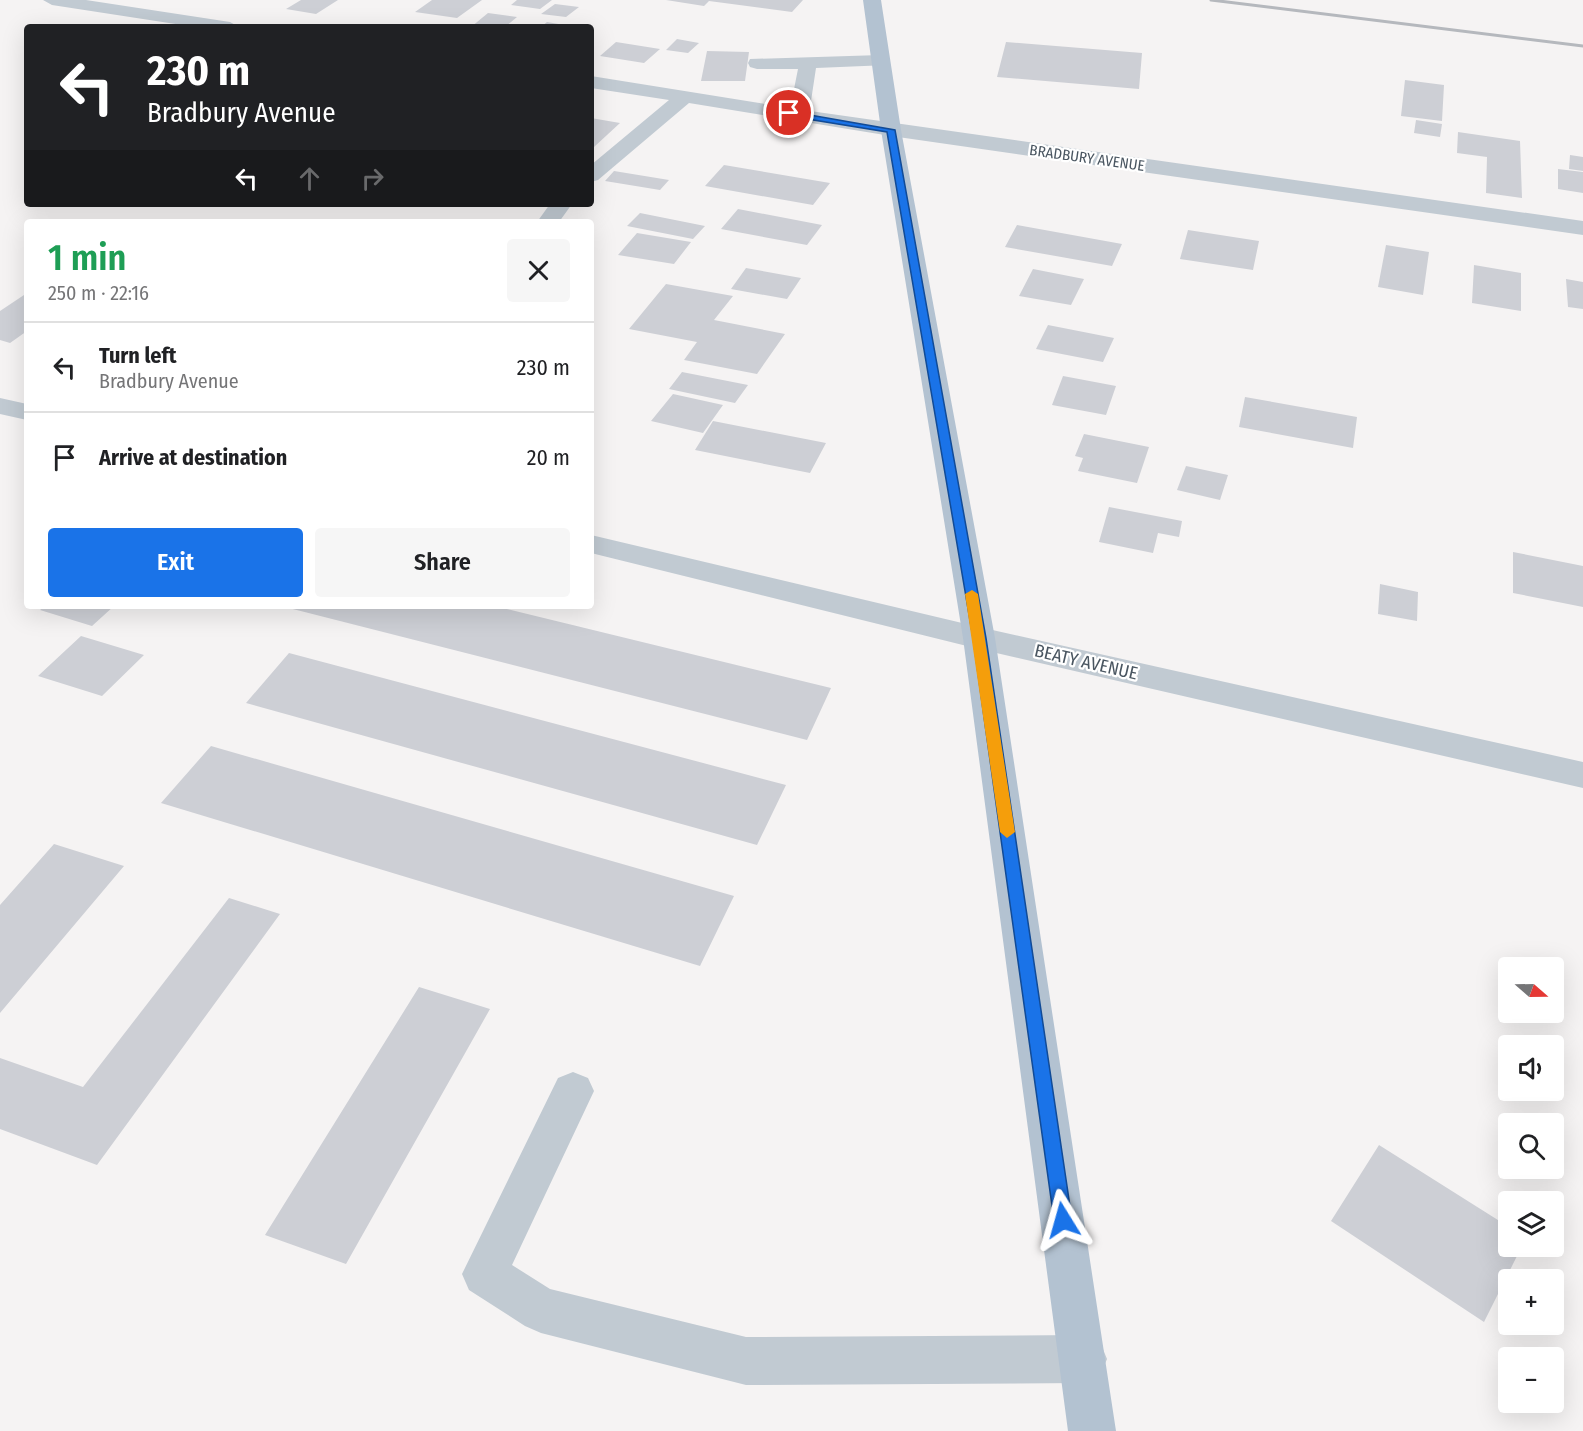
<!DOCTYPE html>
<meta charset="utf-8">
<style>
body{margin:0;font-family:"Fira Sans Condensed",sans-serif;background:#f6f6f6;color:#202124;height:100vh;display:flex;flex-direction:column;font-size:22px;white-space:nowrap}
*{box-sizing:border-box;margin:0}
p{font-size:20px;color:#757577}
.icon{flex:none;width:33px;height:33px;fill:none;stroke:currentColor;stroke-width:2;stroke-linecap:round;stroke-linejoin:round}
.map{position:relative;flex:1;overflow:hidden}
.details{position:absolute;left:24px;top:219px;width:570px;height:390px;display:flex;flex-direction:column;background:#fff;border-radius:6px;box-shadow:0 6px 24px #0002}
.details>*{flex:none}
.banner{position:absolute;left:24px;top:24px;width:570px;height:183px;border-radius:6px;box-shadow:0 6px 24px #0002;background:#202124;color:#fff;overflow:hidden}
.needle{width:39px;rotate:110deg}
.fabs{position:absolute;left:1498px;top:957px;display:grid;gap:12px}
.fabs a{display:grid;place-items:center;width:66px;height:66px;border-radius:6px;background:#fff;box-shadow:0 6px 24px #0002;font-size:30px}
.pin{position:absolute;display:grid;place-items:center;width:51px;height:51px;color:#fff;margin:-26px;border:3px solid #fff;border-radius:50%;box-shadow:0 2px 6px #0007}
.me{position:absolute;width:66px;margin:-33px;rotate:352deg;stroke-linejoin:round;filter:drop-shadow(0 0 4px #0008)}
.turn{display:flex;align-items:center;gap:21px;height:126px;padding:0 24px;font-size:27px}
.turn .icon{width:78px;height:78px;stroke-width:2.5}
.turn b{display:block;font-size:42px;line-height:51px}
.lanes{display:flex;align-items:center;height:57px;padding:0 24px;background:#0003;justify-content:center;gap:30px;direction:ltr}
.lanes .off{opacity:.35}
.round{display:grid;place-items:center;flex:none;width:63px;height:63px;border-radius:6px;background:#f6f6f6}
.overview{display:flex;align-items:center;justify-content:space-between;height:102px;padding:0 24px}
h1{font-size:36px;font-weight:600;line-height:45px;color:#1e9e55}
.primary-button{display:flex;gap:12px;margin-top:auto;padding:12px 24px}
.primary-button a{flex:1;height:69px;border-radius:6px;background:#1a73e8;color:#fff;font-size:24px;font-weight:600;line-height:69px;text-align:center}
.primary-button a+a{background:#f6f6f6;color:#202124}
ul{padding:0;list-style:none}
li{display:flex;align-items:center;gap:18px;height:90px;padding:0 24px;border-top:2px solid #e0e0e0}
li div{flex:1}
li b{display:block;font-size:22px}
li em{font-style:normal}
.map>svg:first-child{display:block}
.building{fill:#cdcfd5}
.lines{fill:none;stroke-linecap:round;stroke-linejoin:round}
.minor{fill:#c1cad2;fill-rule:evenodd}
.major{fill:#b3c2d1;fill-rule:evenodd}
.rail{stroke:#b5b8bd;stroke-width:3}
.route{fill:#1a73e8;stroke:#114b97;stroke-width:1.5}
.slow{fill:#f59e0b}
.labels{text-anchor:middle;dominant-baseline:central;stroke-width:4.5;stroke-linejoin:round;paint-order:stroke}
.far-street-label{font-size:15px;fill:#4a5661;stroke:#fff}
.street-label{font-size:18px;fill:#4a5661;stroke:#fff}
</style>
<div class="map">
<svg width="1583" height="1431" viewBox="0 0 1583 1431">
<rect width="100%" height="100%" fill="#f5f3f3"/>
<path class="building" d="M301,0h37l-22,14 -30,-5z
M432,0h50l-25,18 -42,-6z
M517,0h35l-12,9 -29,-4z
M666,0h137l-11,12 -83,-11 -5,5z
M555,4l24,3 -13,10 -25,-3z
M488,13l29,4 -12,10h-34z
M547,22l23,4v1h-29z
M677,39l22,4 -11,10 -22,-3z
M616,42l44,7 -16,14 -44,-7z
M1006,42l136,11 -3,36 -142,-12z
M707,51l42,1 -4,29h-44z
M1405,80l39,5 -2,36 -41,-5z
M591,118l29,5 -26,24 -3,-1z
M1416,120l26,4 -2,13 -26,-4z
M1458,132l62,9 2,57 -36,-5 1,-36 -30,-4z
M1570,155l13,2v14l-14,-2z
M724,165l106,18 -17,22 -108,-19z
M1558,169l25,3v21l-25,-4z
M614,171l55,9 -9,10 -55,-9z
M738,209l84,16 -15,20 -86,-16z
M640,213l65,13 -12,13 -66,-13z
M1017,225l105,19 -10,22 -107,-19z
M1188,230l71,11 -6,29 -73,-11z
M637,233l54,9 -17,22 -56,-9z
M1386,245l43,7 -6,43 -45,-8z
M1474,265l47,8v38l-49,-8z
M746,268l55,10 -14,21 -56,-10z
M1033,269l51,10 -13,26 -52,-9z
M1566,279l17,3v27l-15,-2z
M666,284l67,12 -19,24 71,14 -28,40 -73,-14 13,-18 -68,-13z
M27,293v38l-17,12 -10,-3v-29z
M1048,325l66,13 -11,24 -67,-13z
M682,372l66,13 -13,18 -66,-14z
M1063,376l53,10 -10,29 -54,-10z
M673,394l50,11 -20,28 -52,-12z
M1245,397l112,20 -4,31 -114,-21z
M713,421l113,22 -16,30 -115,-23z
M1084,434l65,13 -12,36 -59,-12 5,-13 -8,-2z
M1186,466l42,9 -8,25 -43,-10z
M1109,507l73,14 -3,16 -21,-4 -5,20 -54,-11z
M1513,552l70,14v41l-70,-14z
M1380,584l38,8 -1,29 -39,-7z
M45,606h69l-22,20 -52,-16z
M281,606h214l336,82 -24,52z
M81,636l63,19 -42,41 -64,-20z
M289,653l497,132 -29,60 -511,-142z
M211,746l523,150 -34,70 -539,-163z
M54,844l70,22 -124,147v-108z
M229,898l51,16 -183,251 -97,-36v-71l83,29z
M419,987l71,22 -144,255 -81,-29z
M1379,1145l130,82v19h13l-38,76 -153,-101z"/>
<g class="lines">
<path class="minor" d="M43,0h43l144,22 9,5h-44l-143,-22z
M881,55l7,2 2,4 -2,4 -72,3 -5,33 -8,9 780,111v14l-692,-99 -202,-33 -91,77 -7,2v-17l78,-65 -78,-12v-12l193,31 8,-8 6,-30h-41l-7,-2 -2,-4 2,-4z
M550,204h22l-13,18h-22z
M0,398l27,6v16l-27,-6z
M591,535l388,92 604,135v26l-604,-139 -388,-96z
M573,1072l15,6 6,13 -82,174 38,24 196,48 337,-2 17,7 7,17 -7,17 -17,7 -337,2 -205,-52 -16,-7 -56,-36 -7,-16 96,-196z"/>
<path class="major" d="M863,0h18l20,130 94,508 121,793h-48l-105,-793 -82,-508z"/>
<path class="rail" d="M1211,0l372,46"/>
</g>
<path class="route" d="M787,111l108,19 91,508 86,582 -3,6 -6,2 -7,-2 -2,-6 -81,-582 -86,-506 -98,-16z"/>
<path class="slow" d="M972,590l6,4 37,238 -8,6 -7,-6 -35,-238z"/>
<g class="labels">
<g class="far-street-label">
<text transform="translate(1087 158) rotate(8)">BRADBURY AVENUE</text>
</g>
<g class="street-label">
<text transform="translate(1086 662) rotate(13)">BEATY AVENUE</text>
</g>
</g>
</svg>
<div class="fabs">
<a><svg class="needle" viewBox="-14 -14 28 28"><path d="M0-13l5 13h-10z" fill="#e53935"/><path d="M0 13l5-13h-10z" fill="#757577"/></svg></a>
<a><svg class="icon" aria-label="sound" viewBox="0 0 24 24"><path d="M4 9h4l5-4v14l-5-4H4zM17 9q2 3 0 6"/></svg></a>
<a><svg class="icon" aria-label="search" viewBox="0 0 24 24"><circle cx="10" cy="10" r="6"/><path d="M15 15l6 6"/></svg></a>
<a><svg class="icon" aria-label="layers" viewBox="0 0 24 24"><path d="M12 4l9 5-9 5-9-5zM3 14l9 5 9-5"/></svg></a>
<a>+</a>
<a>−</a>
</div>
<div class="pin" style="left:789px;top:113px;background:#d93025"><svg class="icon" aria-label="arrive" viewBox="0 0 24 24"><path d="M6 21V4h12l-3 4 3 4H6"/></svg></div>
<svg class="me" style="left:1063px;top:1220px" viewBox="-20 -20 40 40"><path d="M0-17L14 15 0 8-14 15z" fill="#1a73e8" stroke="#fff" stroke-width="4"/></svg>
<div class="banner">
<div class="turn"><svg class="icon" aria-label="left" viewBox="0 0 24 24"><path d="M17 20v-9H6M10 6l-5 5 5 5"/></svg><div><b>230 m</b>Bradbury Avenue</div></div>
<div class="lanes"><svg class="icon" aria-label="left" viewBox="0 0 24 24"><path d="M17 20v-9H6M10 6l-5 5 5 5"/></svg><svg class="icon off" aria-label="ahead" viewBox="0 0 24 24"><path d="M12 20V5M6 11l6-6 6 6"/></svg><svg class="icon off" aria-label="right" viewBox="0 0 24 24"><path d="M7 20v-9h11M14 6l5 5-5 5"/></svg></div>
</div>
<section class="details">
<div class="overview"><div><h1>1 min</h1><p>250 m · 22:16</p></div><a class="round"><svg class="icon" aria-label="close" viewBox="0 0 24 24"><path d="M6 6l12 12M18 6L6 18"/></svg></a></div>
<ul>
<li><svg class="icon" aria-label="left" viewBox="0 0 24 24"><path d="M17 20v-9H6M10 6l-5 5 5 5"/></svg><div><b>Turn left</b><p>Bradbury Avenue</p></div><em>230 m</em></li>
<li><svg class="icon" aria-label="arrive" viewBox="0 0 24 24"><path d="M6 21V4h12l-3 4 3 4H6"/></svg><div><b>Arrive at destination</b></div><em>20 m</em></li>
</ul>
<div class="primary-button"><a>Exit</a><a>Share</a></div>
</section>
</div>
